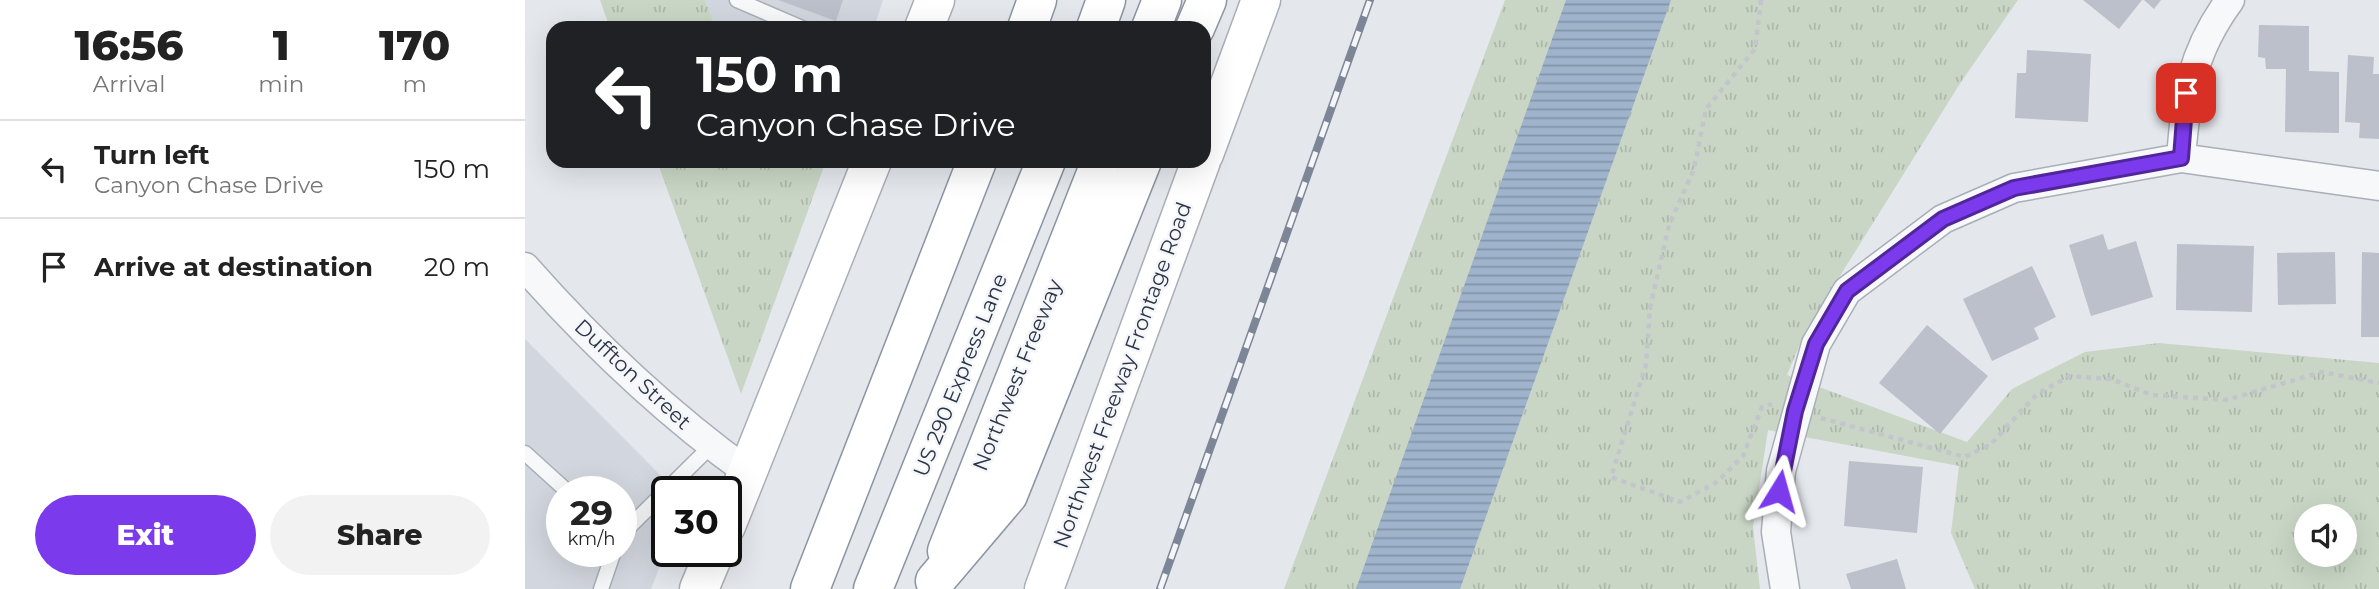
<!DOCTYPE html>
<style>
body{margin:0;font-family:Montserrat,sans-serif;background:#f2f2f2;color:#222;height:100vh;display:flex;flex-direction:column;font-size:26px;white-space:nowrap}
*{box-sizing:border-box;margin:0}
p{font-size:23px;color:#767676}
.icon{flex:none;width:38px;height:38px;fill:none;stroke:currentColor;stroke-width:2;stroke-linecap:round;stroke-linejoin:round}
.map{position:relative;flex:1;overflow:hidden}
.drawer{display:flex;flex-direction:column;background:#fff;width:525px}
.drawer>*{flex:none}
.hud{position:absolute;left:21px;top:21px;width:665px;height:147px;border-radius:21px;box-shadow:0 7px 28px #0002;background:#202124;color:#fff;overflow:hidden}
.tools{position:absolute;left:1769px;top:504px;display:grid;gap:14px}
.tools a{display:grid;place-items:center;width:63px;height:63px;border-radius:50%;background:#fff;box-shadow:0 7px 28px #0002;font-size:35px}
.speed{position:absolute;left:21px;top:476px;display:flex;gap:14px;font-size:35px;font-weight:700;text-align:center}
.speed>*{display:grid;place-content:center;width:91px;height:91px;border-radius:50%;background:#fff;box-shadow:0 7px 28px #0002;line-height:1}
.speed small{font-size:18px;font-weight:400}
.speed .limit{border:4px solid #111;border-radius:10px;background:#fff;color:#111}
.pin{position:absolute;display:grid;place-items:center;width:60px;height:60px;color:#fff;margin:-30px;border-radius:14px;box-shadow:0 4px 10px #0006}
.me{position:absolute;width:77px;margin:-38px;rotate:8deg;stroke-linejoin:round;filter:drop-shadow(0 0 5px #0008)}
.turn{display:flex;align-items:center;gap:24px;height:147px;padding:0 35px;font-size:32px}
.turn .icon{width:91px;height:91px;stroke-width:2.5}
.turn b{display:block;font-size:49px;line-height:60px}
.eta{display:flex;justify-content:space-evenly;align-items:center;height:119px;text-align:center}
.eta b{font-size:42px;font-weight:800;line-height:49px}
.button{display:flex;gap:14px;margin-top:auto;padding:14px 35px}
.button a{flex:1;height:80px;border-radius:42px;background:#7c3aed;color:#fff;font-size:28px;font-weight:800;line-height:80px;text-align:center}
.button a+a{background:#f2f2f2;color:#222}
ul{padding:0;list-style:none}
li{display:flex;align-items:center;gap:21px;height:98px;padding:0 35px;border-top:2px solid #e0e0e0}
li div{flex:1}
li b{display:block;font-size:26px}
li em{font-style:normal}
main{display:flex;flex:1;min-height:0}
.map>svg:first-child{display:block}
.built{fill:#d2d6de;fill-rule:evenodd}
.grass{fill:url(#grass-tufts);fill-rule:evenodd}
.water{fill:url(#water-rules)}
.building{fill:#bbc0ca}
.lines{fill:none;stroke-linecap:round;stroke-linejoin:round}
.lane-casing{stroke:#a9aeb7;stroke-width:17}
.street-casing{stroke:#a9aeb7;stroke-width:31}
.secondary-casing{stroke:#a9aeb7;stroke-width:41}
.highway-casing{stroke:#8b94a3;stroke-width:41}
.path{stroke:#c2c5cb;stroke-width:4.5;stroke-dasharray:5 5;stroke-linecap:butt}
.lane{stroke:#f7f8fa;stroke-width:14}
.street{stroke:#f7f8fa;stroke-width:28}
.secondary{stroke:#fff;stroke-width:38}
.highway{stroke:#fff;stroke-width:38}
.rail-casing{stroke:#7d8696;stroke-width:8}
.rail{stroke:#f4f6f9;stroke-width:5;stroke-dasharray:16;stroke-linecap:butt}
.route-casing{stroke:#51269a;stroke-width:18}
.route{stroke:#7c3aed;stroke-width:12}
.labels{text-anchor:middle;dominant-baseline:central;stroke-width:5;stroke-linejoin:round;paint-order:stroke}
.street-label{font-size:21px;fill:#2b3445;stroke:#f4f6f9}
</style>
<main>
<section class="drawer">
<div class="eta">
<div><b>16:56</b><p>Arrival</p></div>
<div><b>1</b><p>min</p></div>
<div><b>170</b><p>m</p></div>
</div>
<ul>
<li><svg class="icon" aria-label="left" viewBox="0 0 24 24"><path d="M17 20v-9H6M10 6l-5 5 5 5"/></svg><div><b>Turn left</b><p>Canyon Chase Drive</p></div><em>150 m</em></li>
<li><svg class="icon" aria-label="arrive" viewBox="0 0 24 24"><path d="M6 21V4h12l-3 4 3 4H6"/></svg><div><b>Arrive at destination</b></div><em>20 m</em></li>
</ul>
<div class="button"><a>Exit</a><a>Share</a></div>
</section>
<div class="map">
<svg width="1854" height="589" viewBox="0 0 1854 589">
<defs>
<pattern id="grass-tufts" width="24" height="20" patternUnits="userSpaceOnUse" patternTransform="scale(1.75)"><rect width="24" height="20" fill="#c9d6c5"/><path d="M3 7l-1-3M5 7V3M7 7l1-3M15 17l-1-3M17 17v-4M19 17l1-3" fill="none" stroke="#adb8ab"/></pattern>
<pattern id="water-rules" width="6" height="5" patternUnits="userSpaceOnUse" patternTransform="scale(1.75)"><rect width="6" height="5" fill="#9fb4cc"/><path d="M0 2.5h6" fill="none" stroke="#8293a7"/></pattern>
</defs>
<rect width="100%" height="100%" fill="#e4e7ec"/>
<path class="built" d="M180,0h178l-9,28h-158z
M0,339l152,153h-10v56l-16,41h-126zM37,492h59v59h-59z"/>
<path class="grass" d="M75,0h105l11,28h-106z
M980,0h513l-57,82 -156,250 -18,43 180,67 45,-53 73,-37 74,-9 220,20v226h-404l-24,-56 8,-67 -191,-36 -15,97 7,62h-476zM1782,516h38v39h-38z
M132,161h169l-85,233z"/>
<path class="water" d="M1041,0h105l-211,589h-104z"/>
<path class="building" d="M253,0h65l-7,21z
M1558,0h59l-23,29z
M1619,0h17l-7,9z
M1734,25l50,1v45l30,1v61l-54,-1 1,-63h-20l-1,-11 -7,-1z
M1502,50l64,4 -3,68 -73,-4 2,-45h9z
M1823,55l26,2 -1,17h6v65l-20,-1 1,-15 -15,-1z
M1578,234l5,16 28,-9 17,56 -62,19 -22,-71z
M1652,244l77,2 -2,66 -76,-2z
M1810,252l1,52 -58,1 -1,-52z
M1837,252l17,1v84h-18z
M1507,266l24,51 -22,11 5,11 -47,22 -29,-62z
M1402,325l61,51 -48,58 -61,-51z
M1324,461l74,6 -6,66 -73,-7z
M1372,559l9,30h-55l-5,-15z"/>
<g class="lines">
<defs>
<path id="lane" d="M212,0l65,28
M0,453l43,39
M96,535l90,-89
M76,589l13,-38"/>
<path id="street" d="M1656,158c5,-63 10,-105 49,-158
M0,267c67,76 142,147 224,206
M1260,589l-9,-57 5,-61 35,-127 31,-53 96,-72 71,-31 167,-30 198,28"/>
<path id="secondary" d="M399,28l11,-28
M679,154l57,-154
M201,526l146,-365
M174,589l16,-38
M519,589l157,-428"/>
<path id="highway" d="M502,28l10,-28
M571,28l10,-28
M626,28l11,-28
M670,28l12,-28
M422,551l154,-390
M410,581l73,-86 134,-334
M285,589l167,-428
M348,589l173,-428"/>
</defs>
<use href="#lane" class="lane-casing"/>
<use href="#street" class="street-casing"/>
<use href="#secondary" class="secondary-casing"/>
<use href="#highway" class="highway-casing"/>
<path class="path" d="M1236,0l-6,49 -49,60 -12,60 -25,56 -19,83 -4,57 -35,112 69,25 37,-20 26,-26 19,-49 10,-3
M1296,418l144,39 26,-13 46,-50 33,-18 41,3 41,16 74,5 96,-28 57,11"/>
<use href="#lane" class="lane"/>
<use href="#street" class="street"/>
<use href="#secondary" class="secondary"/>
<use href="#highway" class="highway"/>
<defs>
<path id="rail" d="M635,589l210,-589"/>
</defs>
<use href="#rail" class="rail-casing"/>
<use href="#rail" class="rail"/>
</g>
<g class="lines">
<defs>
<path id="route" d="M1254,491l16,-80 21,-67 31,-53 96,-72 71,-31 167,-30 5,-65"/>
</defs>
<use href="#route" class="route-casing"/>
<use href="#route" class="route"/>
</g>
<g class="labels">
<g class="street-label">
<text transform="translate(108 374) rotate(43)">Duffton Street</text>
<text transform="translate(435 375) rotate(-68)">US 290 Express Lane</text>
<text transform="translate(492 375) rotate(-68)">Northwest Freeway</text>
<text transform="translate(597 375) rotate(-70)">Northwest Freeway Frontage Road</text>
</g>
</g>
</svg>
<div class="tools">
<a><svg class="icon" aria-label="sound" viewBox="0 0 24 24"><path d="M4 9h4l5-4v14l-5-4H4zM17 9q2 3 0 6"/></svg></a>
</div>
<div class="speed"><div>29<small>km/h</small></div><div class="limit">30</div></div>
<div class="pin" style="left:1661px;top:93px;background:#d93025"><svg class="icon" aria-label="arrive" viewBox="0 0 24 24"><path d="M6 21V4h12l-3 4 3 4H6"/></svg></div>
<svg class="me" style="left:1254px;top:491px" viewBox="-20 -20 40 40"><path d="M0-17L14 15 0 8-14 15z" fill="#7c3aed" stroke="#fff" stroke-width="4"/></svg>
<div class="hud">
<div class="turn"><svg class="icon" aria-label="left" viewBox="0 0 24 24"><path d="M17 20v-9H6M10 6l-5 5 5 5"/></svg><div><b>150 m</b>Canyon Chase Drive</div></div>
</div>
</div>
</main>
